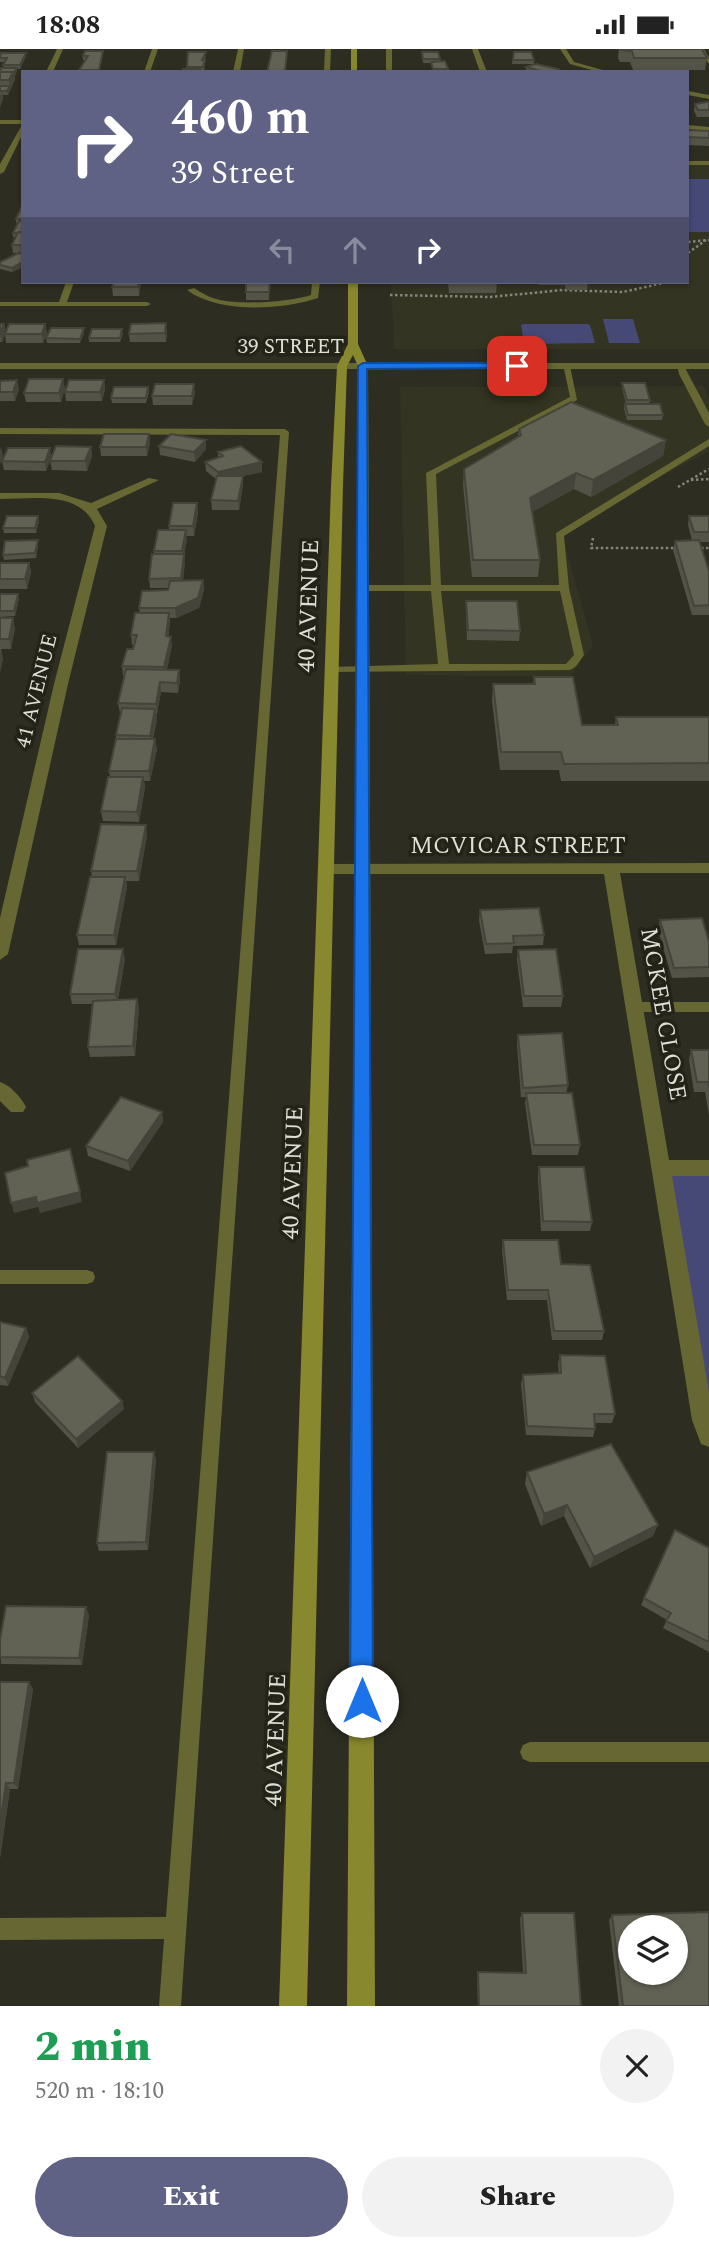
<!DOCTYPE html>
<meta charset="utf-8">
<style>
body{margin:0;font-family:Spectral,serif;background:#f2f2f2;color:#222;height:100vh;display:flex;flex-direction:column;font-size:26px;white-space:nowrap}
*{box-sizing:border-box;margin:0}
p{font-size:23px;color:#767676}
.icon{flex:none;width:38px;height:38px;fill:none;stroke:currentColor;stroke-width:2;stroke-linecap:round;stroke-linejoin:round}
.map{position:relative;height:1957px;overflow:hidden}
.details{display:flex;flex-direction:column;background:#fff;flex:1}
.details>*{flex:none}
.top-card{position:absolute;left:21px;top:21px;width:668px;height:214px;border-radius:0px;box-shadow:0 2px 5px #0004;background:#5f6284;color:#fff;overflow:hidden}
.controls{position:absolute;left:618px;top:1866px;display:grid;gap:14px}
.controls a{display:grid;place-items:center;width:70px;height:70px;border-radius:50%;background:#fff;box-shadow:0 2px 5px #0004;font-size:35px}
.pin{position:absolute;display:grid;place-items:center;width:60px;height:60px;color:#fff;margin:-30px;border-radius:14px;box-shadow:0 4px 10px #0006}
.me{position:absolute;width:77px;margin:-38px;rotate:0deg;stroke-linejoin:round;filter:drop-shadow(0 0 5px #0008)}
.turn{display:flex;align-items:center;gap:24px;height:147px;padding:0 35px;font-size:32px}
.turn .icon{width:91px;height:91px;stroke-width:2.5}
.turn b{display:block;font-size:49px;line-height:60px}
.lanes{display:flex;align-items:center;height:66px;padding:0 35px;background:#0003;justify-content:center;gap:35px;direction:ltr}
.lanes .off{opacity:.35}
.round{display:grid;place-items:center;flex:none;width:74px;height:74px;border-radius:37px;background:#f2f2f2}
.head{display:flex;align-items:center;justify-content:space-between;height:119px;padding:0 35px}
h1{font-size:42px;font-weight:800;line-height:52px;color:#1e9e55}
.button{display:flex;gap:14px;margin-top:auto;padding:14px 35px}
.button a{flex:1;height:80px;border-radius:42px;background:#5f6284;color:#fff;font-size:28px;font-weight:800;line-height:80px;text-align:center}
.button a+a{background:#f2f2f2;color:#222}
.status{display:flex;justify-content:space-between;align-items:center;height:49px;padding:0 35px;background:#fff;direction:ltr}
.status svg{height:19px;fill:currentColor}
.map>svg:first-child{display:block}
.built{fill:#343422}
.green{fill:#464975}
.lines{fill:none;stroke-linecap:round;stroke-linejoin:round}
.path{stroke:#84857b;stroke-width:2.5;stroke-dasharray:2.5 2.5;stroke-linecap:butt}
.service{fill:#676733;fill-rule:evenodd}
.minor{fill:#676733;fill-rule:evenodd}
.tertiary{fill:#676733;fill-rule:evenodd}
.secondary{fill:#88882e;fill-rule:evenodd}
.wall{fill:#535348}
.shaded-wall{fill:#44443b}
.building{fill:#616154;stroke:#44443b;stroke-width:2;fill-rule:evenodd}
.route{fill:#1a73e8;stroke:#114b97;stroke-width:2}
.labels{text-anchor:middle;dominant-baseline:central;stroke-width:7;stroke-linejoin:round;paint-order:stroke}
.far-street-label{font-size:21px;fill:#dedfd7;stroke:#232318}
.street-label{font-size:24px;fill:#dedfd7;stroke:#232318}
</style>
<div class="status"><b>18:08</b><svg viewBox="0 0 49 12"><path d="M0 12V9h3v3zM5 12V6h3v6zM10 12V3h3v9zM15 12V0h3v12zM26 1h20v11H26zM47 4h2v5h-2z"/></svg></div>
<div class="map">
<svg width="709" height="1957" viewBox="0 0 709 1957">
<rect width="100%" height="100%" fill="#2d2d22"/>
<path class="built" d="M688,115h21v185h-315l-3,-67h297z
M704,337l5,14v51l-148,80 32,114 -23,32 -164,-2 -6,-288z"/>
<path class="green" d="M688,130h21v53h-21z
M603,270h30l7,24h-31z
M524,275h63l3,1 5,18 -67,1 -4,-2 -3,-17z
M662,1119h47v269z"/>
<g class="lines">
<path class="path" d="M688,193l21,-2
M688,204l18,-13
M390,246l100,2 73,-7 60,2 45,-10
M691,431l18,-1
M678,438l31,-18
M593,489l-2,10h86
M696,499h13"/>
<path class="service" d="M152,0h6l-8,23h-6z
M325,0h6l-1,23h-6z
M386,0h6v23h-6z
M560,0h6l8,13 36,10h-11l-29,-8z
M698,0h6l5,9v6z
M688,42l21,4v4l-21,-4z
M0,71h23v4h-23z
M688,112h21v4h-21z
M66,233h8l-7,20h80l4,2 -4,2h-147v-4h59z
M312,233h8l-2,16c-37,12 -99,16 -131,-8l7,-2c6,4 13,8 19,10 22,8 77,4 98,-3z
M563,315l7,2 7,34 -141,74 5,111h118l-3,-52 153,-94v7l-145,90 5,52 15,67c-4,5 -8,14 -15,15l-242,2 -1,-2 5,-3 107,-3 -7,-73h-67l-5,-3 5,-3h67l-5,-112 144,-76zM441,542h119l14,64 -8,9h-117z
M677,315l7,2 25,47v14l-4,-3 -26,-50z
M0,379l285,1 4,3 -108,1574h-22l5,-67 -164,1v-22l166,-1 114,-1482 -280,-1z
M635,953h74v10h-74l-7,-5z
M0,1221h87l6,2 2,5 -2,5 -6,2h-87z
M530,1693h179v20h-179l-7,-3 -3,-7 3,-7z"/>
<path class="minor" d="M57,0h6l-10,23h-7z
M238,0h6l-4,23h-7z
M472,0h6l9,23h-7z
M23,74v10l-19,39 -4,2v-10z
M688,76l21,2v4l-21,-2z
M149,429l10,2 -62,29 10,17 -39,158 -60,270 -8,6v-42l54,-234 41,-158c-15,-36 -62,-27 -95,-27v-6h59l32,10z
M709,814v10h-89l49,287h40v16h-37l37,216v55l-8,-3 -9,-24 -88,-546h-278l-8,-5 8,-5z
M0,1033c10,3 21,15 26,25l-3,5h-12l-11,-11z"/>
<path class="tertiary" d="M0,314h709v6h-709z"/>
<path class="secondary" d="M351,0h6v23h-6z
M348,233h10v62l10,22 7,1640h-28l11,-1640 -5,-11 -6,11 -4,120 -36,1520h-28l52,-1520 6,-120 11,-22z"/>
</g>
<path class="wall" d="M619,0h83l5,9 -2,12h-72l-3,-8h-10l-2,-4z
M188,3l18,4 -2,4h1v4l-1,7 -5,1 -12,-3z
M422,3l18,7v2l8,8v2l6,1h-21l-2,-9h-8z
M514,3l20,8v4h-22z
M0,5l26,2 -6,13h-3v2l-3,6 1,2 -7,16h-5v4l-3,8v-38l4,-1 -1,-3 2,-3h-5z
M103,5l-4,18h-23h3v-2l6,-10h-2v-4z
M526,18l32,2 -1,3h6h-33l-4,-1z
M709,53v15h-12l-3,-6 1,-7z
M688,81l21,1v15l-21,-1z
M23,153v65l-11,5 -12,-3v-7l17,-9h-4l-1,-8 4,-8h-3v-4l5,-10h-2v-4z
M141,233l-2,14h-26l-1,-9z
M270,233l-1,18h-23v-8z
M448,233h49l-1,11h-47z
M538,233h50l-1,8h-21l-1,-5h-26z
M0,275h4l2,8 39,-8 2,9 -4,10h-37l-1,-9 -3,8h-2z
M167,283l-1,10h-36l-1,-8z
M84,284l-4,10h-33l-1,-5z
M123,284l-3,9h-31v-4z
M104,331l1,9 -3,12h-36l-1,-9z
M0,332l19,8 -4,12h-15z
M622,334l28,17 -1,4 14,11 -1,5h-35l-3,-11 1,-5h1l-4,-16z
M148,338l1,5 -3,11h-34l-1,-5z
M65,339l-4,14h-35l-2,-9z
M195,344l-3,12h-39l-1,-9z
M519,380l147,11 -3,16 -72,41 -17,-8 -42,23 8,48 -2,17h-66l-9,-92 1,-16 54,-32z
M149,385l1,9 -3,13h-46l-1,-9z
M206,391v9l-11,13 -35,-7 -1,-9z
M91,398l1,9 -5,15 -35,-1 -2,-9z
M50,399l1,10 -5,13 -42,-1 -2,-9z
M218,403l44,20 -20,4 1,9 -4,25h-27l-1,-10 5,-21 -10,-8 -1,-9 13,-4z
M197,454l1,10 -4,23h-8l-3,45 20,-1 1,10 -5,18 -23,10h-6v5l-2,14 4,9 -5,23 12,1 1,10 -2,13 -17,-1 -4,22h-1l1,5 -4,20 4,10 -7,32h-6l1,6 -6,35 -36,-1 -2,-10 9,-34 -1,-6 12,-58h-1l-2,-10 7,-27h-2l-1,-10 11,-17 2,-4h-3l-1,-10 9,-22 -1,-5 29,-18 1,-2h-19l-1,-9 5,-25v-3l15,-21v-4z
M689,467h20v26h-9l9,29v44h-17l-19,-65 2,-9 17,-1 -4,-15z
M39,472l-3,12h-32l-1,-5z
M38,496l-2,13 -32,2 -1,-5z
M0,514h29l2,9 -4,17h-27z
M0,545l19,5 -4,17 -15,1z
M466,552l54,30 -1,10 -52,-1 -1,-30z
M0,569l15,10 -4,21h-10l2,10 -3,13z
M534,628l48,48h33l1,-8h93v64h-148l-2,-11h-59l-8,-69 1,-17h40z
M147,786l-8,46h-13l1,6 -11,58h-37l-2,-10 15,-58 -1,-6z
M480,861l64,25 -1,10 -30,1 -1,7 -27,1 -6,-34z
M660,871l49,22v35l-37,1 -14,-48z
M518,901l45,46 -2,11h-38l-6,-47z
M125,910l-7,41 19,-1 2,10 -4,47 -45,1 -2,-10 4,-43h-20l-2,-10z
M518,986l50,50 -2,8 14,52 -2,10h-46l-7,-52 1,-6h-5l-4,-52z
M691,1001h18v65l-4,-23h-11l-5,-32z
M162,1063l1,10 -33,49 -42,-15 -2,-10z
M539,1118l53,55 -2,9h-49l-3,-54z
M503,1191l58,24 43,67 -2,9h-50l-5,-40h-40l-5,-50z
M0,1273l26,6 3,9 -21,49 -8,-1z
M560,1306l55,59 -3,9h-17v6l-2,8 -67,-2 -5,-51 2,-9 36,-1 -1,-10z
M32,1344l90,8 2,8 -46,39 -43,-46z
M154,1403l2,8 -8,90 -49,1 -2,-8z
M527,1423l126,64 -63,32 -26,-52 -23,10 -16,-42z
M675,1481l34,18v104l-46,-24 4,-8 -26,-15z
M89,1566l-7,50 -81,-1 -1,-24z
M0,1633h29l4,7 -15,100h-8l-10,69z
M522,1864l59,93h-103l-1,-30 1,-4h45l-3,-54z
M612,1866l97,91h-90l-10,-86z"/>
<path class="shaded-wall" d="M26,4v3l-6,13v-4z
M17,19v3l-9,24 -1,-4 3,-5 -1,-6z
M2,42l1,8 -3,8v-10z
M23,213v5l-11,5v-4z
M139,233h2l-2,14 -1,-9z
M166,274l1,9 -1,10 -1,-9z
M4,275l2,8 -4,10 -2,-8z
M45,275l2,9 -4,10 -1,-9z
M84,279v5l-4,10v-4z
M63,330l2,9 -4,14 -2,-9z
M17,331l2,9 -4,12 -2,-9z
M104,331l1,9 -3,12 -2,-9z
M194,335l1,9 -3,12v-9z
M149,385l1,9 -3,13 -1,-9z
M206,391v9l-11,13 -1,-10z
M666,391l-3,16 -72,41 2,-17z
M1,398l2,9 -3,9v-15z
M91,398l1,9 -5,15 -2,-10z
M50,399l1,10 -5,13 -1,-9z
M262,413v10l-44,9v-9z
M576,424l-2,16 -46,25 2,-16z
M243,427v9l-4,25 -1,-9z
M197,454l1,10 -4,23 -1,-10z
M38,467l1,5 -3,12 -1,-5z
M186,481l1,10 -3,15 1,9 -3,24 -1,-10 2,-17 -1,-10z
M38,491v5l-2,13 -1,-5z
M29,514l2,9 -4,17 -2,-10z
M203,531l1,10 -5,18 -23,10 -1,-10z
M18,545l1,5 -4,17 -1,-5z
M169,564l1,10 -3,23 -1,-10z
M13,569l2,10 -4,21 -2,-10z
M171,588l1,9 -7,31 -1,-10z
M1,600l2,10 -3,13v-19z
M179,621l1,10 -2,13 -1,-10z
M160,633l1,10 -4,22 -1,-10z
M155,660l2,10 -6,27 -1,-10z
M155,690l2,10 -7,32 -1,-10z
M143,728l2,10 -6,35 -2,-10z
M146,776l1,10 -8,46 -2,-10z
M125,828l2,10 -11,58 -2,-10z
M123,900l2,10 -8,45 -2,-10z
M137,950l2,10 -4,47 -2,-10z
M162,1063l1,10 -33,49 -2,-10z
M80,1143l2,10 -42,11 -2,-6 -24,6 -3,-10 25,-6z
M26,1279l3,9 -21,49 -3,-8z
M122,1352l2,8 -46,39 -2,-9z
M154,1403l2,8 -8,90 -2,-8z
M567,1456l-3,11 -23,10 3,-12z
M658,1476l-5,11 -63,32 4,-11z
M86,1558l3,8 -7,50 -3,-7z
M29,1633l4,7 -15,100 -4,-6z
M6,1734l4,6 -10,69v-34z"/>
<path class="building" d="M621,0h81l5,9h-73l-2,-7 -11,-1z
M85,2h18l-4,19h-20l9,-14h-5z
M272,2h15l-2,21h-18z
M188,3h18l-4,8h3l-2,7h-16z
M422,3h16l2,7h-17z
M514,3h17l3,8h-21z
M1,4h25l-6,12h-17l4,-7h-7z
M445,12l3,8h-15l-2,-7z
M536,15l22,5 -8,3h-6l-18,-5z
M1,19h16l-4,5v-1h-13z
M183,20h17l-1,3h-17z
M0,23h13l-4,8h-9z
M0,37h10l-3,5h-7z
M707,53h2v8h-11l-3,-6z
M688,81l21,1v7l-21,-1z
M21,159h2v11h-7z
M19,172h4v11l-10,1z
M18,183h5v13h-11z
M19,204l4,1v8l-11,6 -12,-3v-3z
M114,233h25l-1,5h-26z
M246,233h24l-1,10h-23z
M166,274l-1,10 -36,1 2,-10z
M0,275h4l-4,10z
M9,275h36l-3,10h-37z
M51,279h33l-4,11 -34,-1z
M92,280h30l-2,9h-31z
M29,330h34l-4,14h-35z
M17,331l-4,12h-13v-11z
M69,331h35l-4,12h-35z
M622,334h23l5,17h-23z
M155,335h39l-2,12h-40z
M114,338h34l-2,11h-35z
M571,353l95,38 -73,40 -17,-7 -46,25 10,62h-67l-9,-91 57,-34 -2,-6z
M625,355h35l3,11h-35z
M104,385h45l-3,13h-46z
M171,385l35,6 -12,12 -35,-6z
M56,397l35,1 -6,14h-35z
M241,397l21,16 -44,10 -13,-10 18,-6 -5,-4z
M8,399h42l-5,14 -43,-1z
M217,427h26l-5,25 -27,-1z
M173,454h24l-4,23h-24z
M7,467h31l-3,12h-32z
M689,467h20v16h-15z
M158,481h28l-4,21h-28z
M38,491l-3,13 -32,2 2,-14z
M699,491l10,31v34l-15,1 -19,-65z
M152,505h32l-3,24 -32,1z
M0,514h29l-4,16h-25z
M203,531l-5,18 -23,10h-36l3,-17 26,-1 2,-9z
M0,545h18l-4,17h-14z
M466,552h51l3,30 -52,-1z
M135,564h34l-3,23 5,1 -7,30 -42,-1 5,-17h6l4,-14h-6z
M0,569h13l-4,21h-9z
M126,620l53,1 -2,13 -17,-1 -4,22 -38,-1z
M534,628h39l9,48h36l-2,-8h93v46l-145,1 -3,-12h-60l-8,-68h42z
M122,659l33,1 -5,27 -34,-1z
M116,690h39l-6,32h-40z
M108,728h35l-6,35 -36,-1z
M101,775l45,1 -9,46h-46z
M90,828h35l-11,58h-37z
M539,859l5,27 -31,1 1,7 -28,1 -6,-34z
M702,869l7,24v25l-35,1 -14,-48z
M78,900h45l-8,45h-45z
M556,900l7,47h-39l-6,-46z
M137,950l-4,47 -45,1 5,-46z
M562,984l6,52 -45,3 -5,-53z
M691,1001h18v38l-1,-6h-11z
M526,1044h46l8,52h-46z
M121,1048l41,15 -34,49 -42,-15z
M70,1100l10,43 -43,11 -1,-6 -25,6 -6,-30 23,-7 -1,-6z
M539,1118h45l8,55 -49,-1z
M503,1191h55l3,24 29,1 14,66h-50l-6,-41h-40z
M0,1273l26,6 -21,50 -5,-2z
M560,1306l45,1 10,58h-21l1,15 -68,-3 -4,-51 38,-2z
M78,1307l44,45 -46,38 -44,-46z
M611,1395l47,81 -64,32 -27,-52 -23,9 -17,-42z
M107,1403h47l-8,90 -49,1z
M675,1481l34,18v94l-43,-21 5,-8 -27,-15z
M6,1557l80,1 -7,51 -79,-1v-17z
M0,1633h29l-15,101h-8l-6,41z
M709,1863v94h-86l-11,-91zM630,1878h46v45h-46z
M522,1864h52l7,93h-102l-1,-34 48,1z"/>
<path class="route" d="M517,314l3,5 -153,1 6,1332 -3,8 -8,3 -8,-3 -4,-8 8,-1335 5,-3z"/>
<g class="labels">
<g class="far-street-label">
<text x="291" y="298">39 STREET</text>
<text transform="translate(37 642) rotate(-76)">41 AVENUE</text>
</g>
<g class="street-label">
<text transform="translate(309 557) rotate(-88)">40 AVENUE</text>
<text x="518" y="797">MCVICAR STREET</text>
<text transform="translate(663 965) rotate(80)">MCKEE CLOSE</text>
<text transform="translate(293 1124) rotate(-88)">40 AVENUE</text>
<text transform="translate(276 1691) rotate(-88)">40 AVENUE</text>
</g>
</g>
</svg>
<div class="controls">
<a><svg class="icon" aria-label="layers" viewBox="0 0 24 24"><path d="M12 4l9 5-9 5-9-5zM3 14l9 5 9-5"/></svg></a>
</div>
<div class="pin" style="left:517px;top:317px;background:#d93025"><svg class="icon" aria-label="arrive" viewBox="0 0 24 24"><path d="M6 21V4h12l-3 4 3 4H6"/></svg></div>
<svg class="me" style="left:362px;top:1652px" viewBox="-20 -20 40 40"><circle r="19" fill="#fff"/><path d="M0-13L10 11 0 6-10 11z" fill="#1a73e8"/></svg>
<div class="top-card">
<div class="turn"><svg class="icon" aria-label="right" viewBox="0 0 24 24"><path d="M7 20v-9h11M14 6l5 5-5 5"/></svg><div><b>460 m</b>39 Street</div></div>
<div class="lanes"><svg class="icon off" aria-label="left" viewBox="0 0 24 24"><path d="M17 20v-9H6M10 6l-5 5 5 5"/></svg><svg class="icon off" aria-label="ahead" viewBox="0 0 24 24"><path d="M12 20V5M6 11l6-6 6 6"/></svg><svg class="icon" aria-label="right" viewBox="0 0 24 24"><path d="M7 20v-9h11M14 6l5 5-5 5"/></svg></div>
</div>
</div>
<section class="details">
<div class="head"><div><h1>2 min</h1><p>520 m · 18:10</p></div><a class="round"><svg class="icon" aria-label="close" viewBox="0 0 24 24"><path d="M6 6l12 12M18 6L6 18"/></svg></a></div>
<div class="button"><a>Exit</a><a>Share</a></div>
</section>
